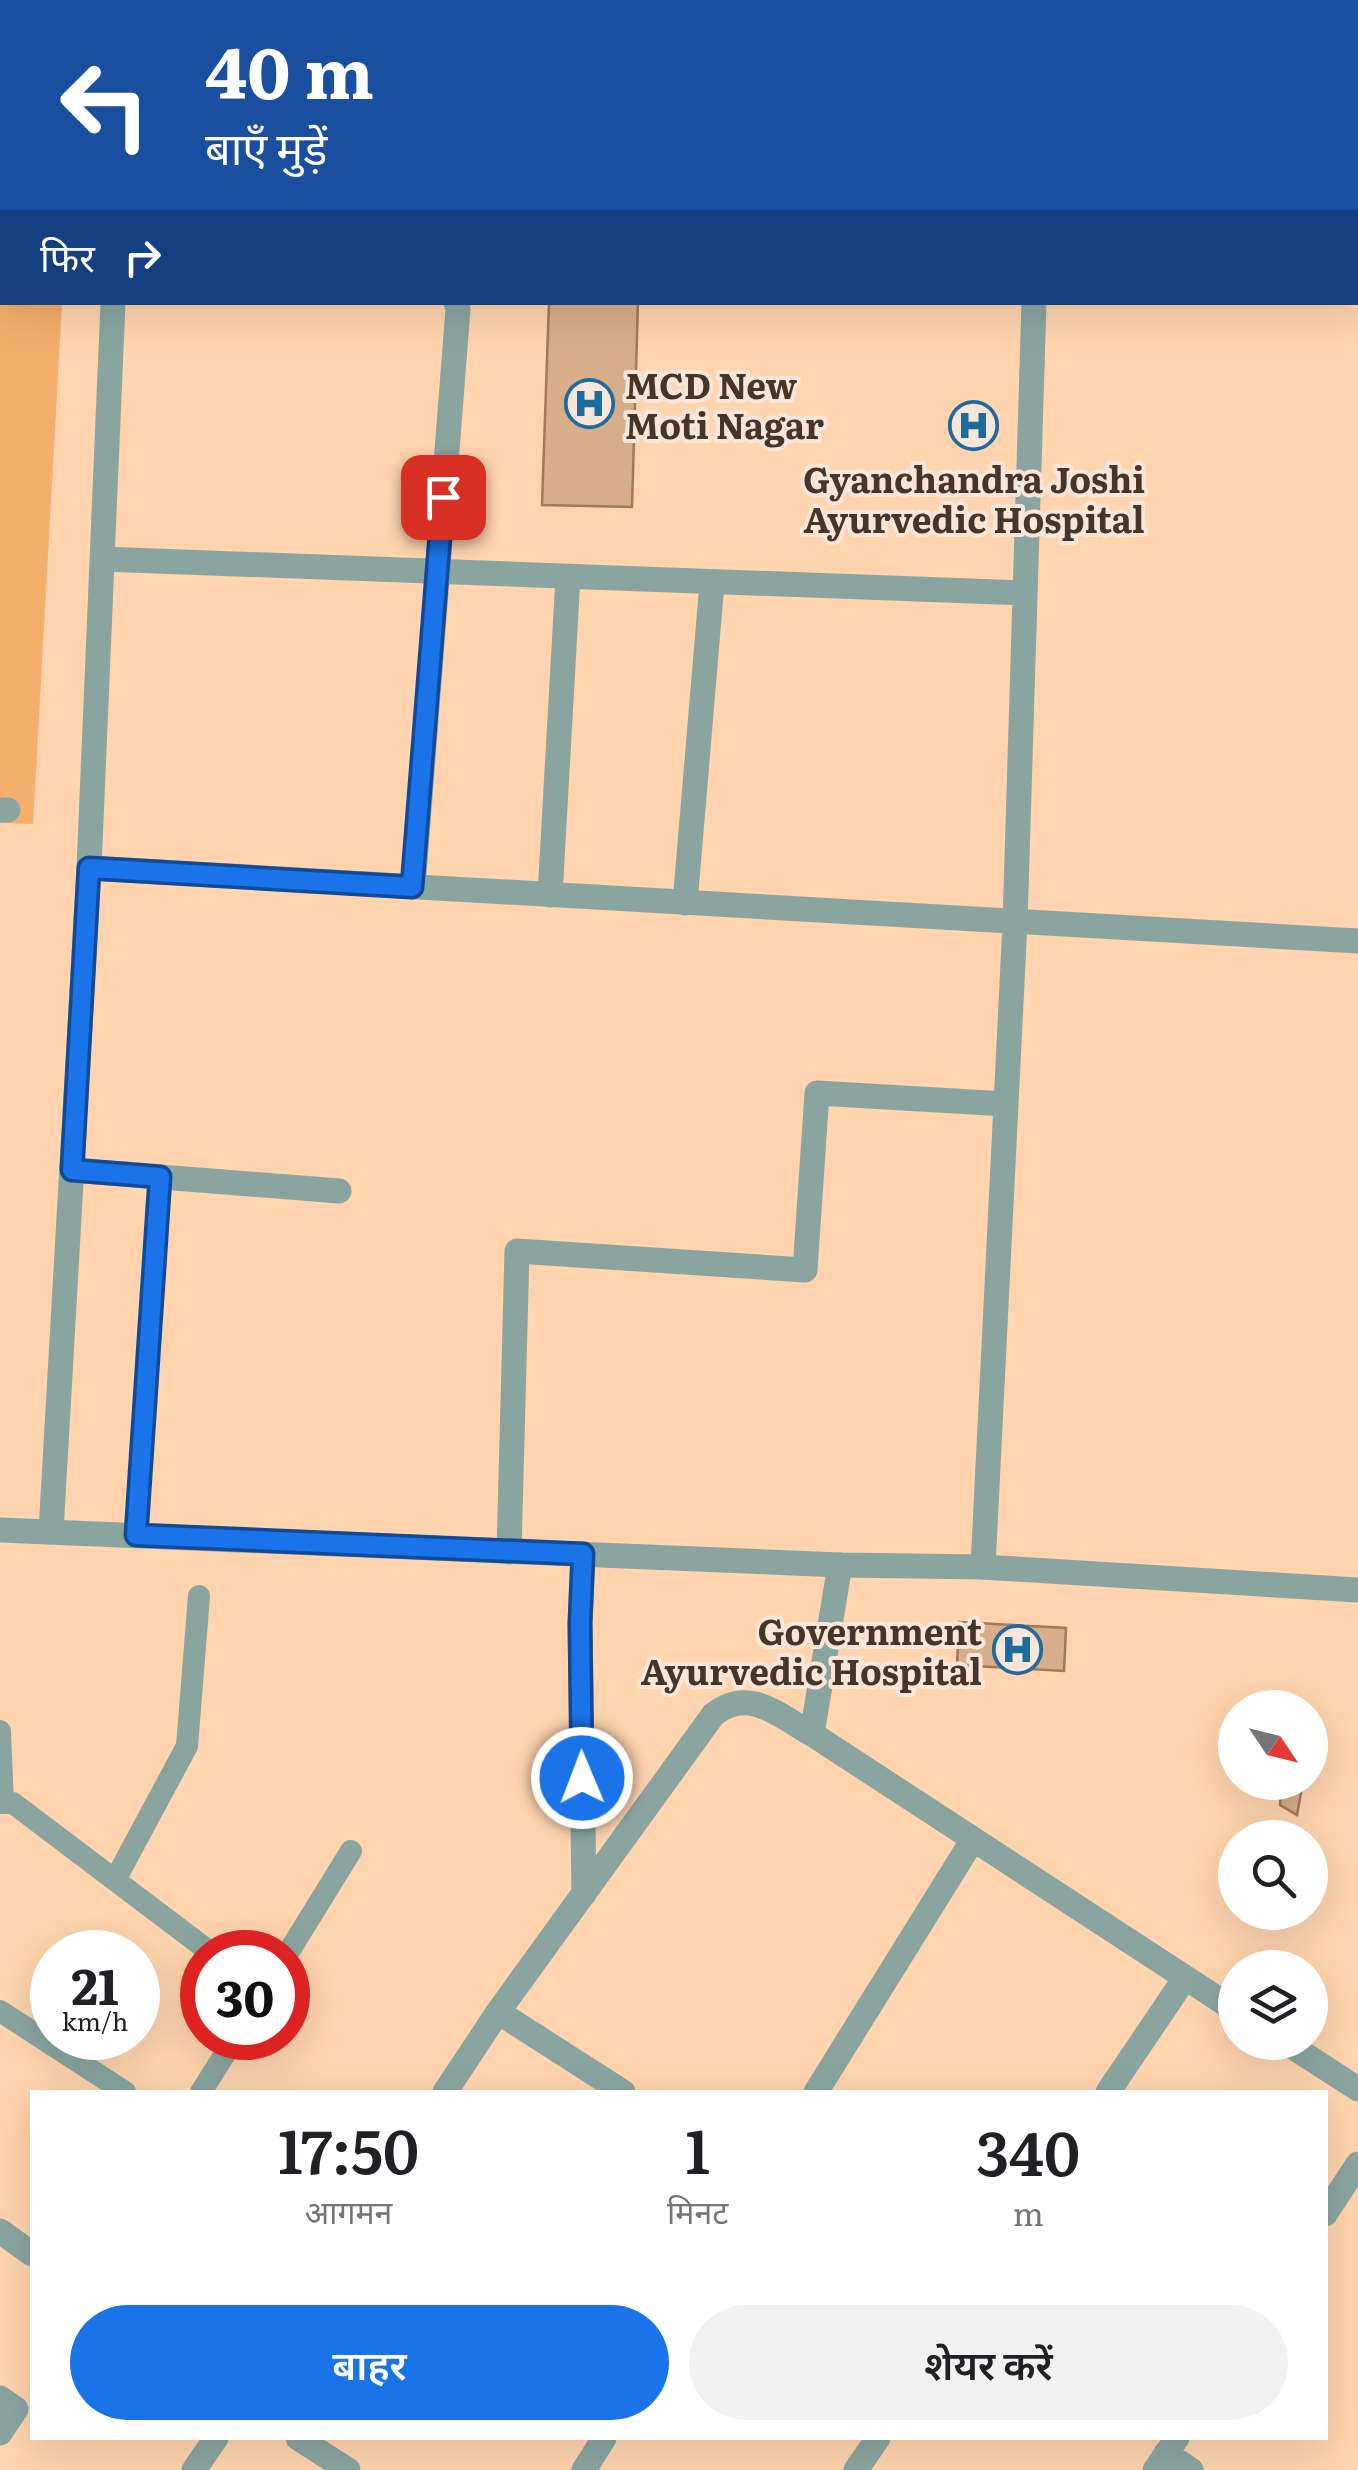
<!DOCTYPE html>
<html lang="hi">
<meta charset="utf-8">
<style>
body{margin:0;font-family:Literata,"Noto Sans Devanagari",serif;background:#f2f2f2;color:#202124;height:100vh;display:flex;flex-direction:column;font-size:38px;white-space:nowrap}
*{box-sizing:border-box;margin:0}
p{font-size:32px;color:#757577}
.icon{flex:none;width:55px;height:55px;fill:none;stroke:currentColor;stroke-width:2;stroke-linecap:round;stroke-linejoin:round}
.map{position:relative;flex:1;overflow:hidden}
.drawer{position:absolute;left:30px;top:2090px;width:1298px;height:350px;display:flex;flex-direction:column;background:#fff;border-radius:0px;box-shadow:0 10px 40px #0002}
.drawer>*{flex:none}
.top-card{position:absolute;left:0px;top:0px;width:1360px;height:305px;box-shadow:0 10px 40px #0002;background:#1a4fa0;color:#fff;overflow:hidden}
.needle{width:65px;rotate:125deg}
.fabs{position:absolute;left:1218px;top:1690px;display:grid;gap:20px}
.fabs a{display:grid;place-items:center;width:110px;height:110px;border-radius:50%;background:#fff;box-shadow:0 10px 40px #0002;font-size:50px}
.speed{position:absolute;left:30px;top:1930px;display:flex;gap:20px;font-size:50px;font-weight:700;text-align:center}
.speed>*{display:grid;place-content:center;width:130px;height:130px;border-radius:50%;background:#fff;box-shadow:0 10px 40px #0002;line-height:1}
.speed small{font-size:25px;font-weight:400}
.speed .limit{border:15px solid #d22;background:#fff;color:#111}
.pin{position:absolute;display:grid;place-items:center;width:85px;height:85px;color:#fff;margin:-42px;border-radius:20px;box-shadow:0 5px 15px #0006}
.me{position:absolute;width:110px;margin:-55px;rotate:359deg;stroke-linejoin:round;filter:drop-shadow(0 0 8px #0008)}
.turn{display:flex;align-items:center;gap:35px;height:210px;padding:0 40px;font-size:45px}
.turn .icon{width:130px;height:130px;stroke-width:2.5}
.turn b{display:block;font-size:70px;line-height:85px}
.then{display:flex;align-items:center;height:95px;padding:0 40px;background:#0003;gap:20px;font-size:38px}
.eta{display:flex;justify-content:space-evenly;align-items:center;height:170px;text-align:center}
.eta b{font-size:60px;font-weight:600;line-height:70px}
.primary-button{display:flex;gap:20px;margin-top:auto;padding:20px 40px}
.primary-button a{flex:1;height:115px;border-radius:60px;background:#1a73e8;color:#fff;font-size:40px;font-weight:600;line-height:115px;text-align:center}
.primary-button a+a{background:#f2f2f2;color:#202124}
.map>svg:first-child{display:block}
.green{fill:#f5ae6c}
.building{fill:#d7ae89;stroke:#a17a57;stroke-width:2.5}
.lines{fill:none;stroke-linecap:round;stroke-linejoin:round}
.service{stroke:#8aa5a0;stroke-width:22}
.minor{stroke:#8aa5a0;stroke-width:25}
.tertiary{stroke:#8aa5a0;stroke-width:25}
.route-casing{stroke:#114b97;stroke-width:25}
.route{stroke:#1a73e8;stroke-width:18}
.labels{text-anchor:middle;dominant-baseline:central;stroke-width:8;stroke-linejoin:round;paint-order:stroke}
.poi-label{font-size:35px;font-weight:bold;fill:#473627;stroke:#f8e7d8;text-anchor:start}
</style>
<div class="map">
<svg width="1358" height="2470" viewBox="0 0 1358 2470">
<rect width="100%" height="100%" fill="#ffd4ae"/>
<path class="green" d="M0,0h78l-76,2v300l60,1 -29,521 -33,-1z"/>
<path class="building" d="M549,302h89l-6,205 -90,-2z
M959,1622l107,6 -2,43 -107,-6z
M1282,1782h21l-6,33 -17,-10z"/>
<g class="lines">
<path class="service" d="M136,1535l24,-358
M0,1731l3,72
M0,1803h13l197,149
M115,1880l72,-134 12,-150
M288,1953l63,-102
M0,2011l125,81
M201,2092l34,-54"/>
<path class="minor" d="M129,2v-2
M466,2v-2
M745,2v-2
M1054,2v-2
M102,559l923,34
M0,810h8
M89,868l1269,73
M413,887l45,-578 -2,-7
M550,895l18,-318
M685,903l27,-320
M72,1170l267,21
M51,1532l38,-664 24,-566
M509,1552l8,-301 288,19 12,-177 189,11
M583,1554l-3,69 4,271
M983,1567l32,-644 19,-621
M812,1734l28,-169
M498,2012l125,80
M1285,2042l73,47
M445,2092l53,-80 215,-297c36,-29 65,0 99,19l423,276
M816,2092l156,-251
M1108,2092l77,-114
M1325,2214l33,-50
M0,2231l32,23
M0,2398l16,11 -16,24
M298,2438l50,32
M1166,2453l25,17
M194,2470l22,-32
M584,2470l20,-32
M856,2470l22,-32
M1155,2470l22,-32"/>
<path class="tertiary" d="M0,1530l840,35 143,2 375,23"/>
</g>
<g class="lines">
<defs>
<path id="route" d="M443,497l-31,390 -323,-19 -17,302 88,7 -24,358 447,19 -3,69 2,155"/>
</defs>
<use href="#route" class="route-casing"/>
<use href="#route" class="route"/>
</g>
<defs>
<symbol id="hospital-ring" viewBox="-11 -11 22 22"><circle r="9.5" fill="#f8e7d8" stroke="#1e6b9e" stroke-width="1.5"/><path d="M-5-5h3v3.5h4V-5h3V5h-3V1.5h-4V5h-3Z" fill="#1e6b9e"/></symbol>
</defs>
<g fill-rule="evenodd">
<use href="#hospital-ring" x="562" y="376" width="55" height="55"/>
<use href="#hospital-ring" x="946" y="398" width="55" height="55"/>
<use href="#hospital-ring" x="990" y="1622" width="55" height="55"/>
</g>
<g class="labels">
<g class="poi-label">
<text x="625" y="384">MCD New<tspan x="625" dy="40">Moti Nagar</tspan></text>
<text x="974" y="478" text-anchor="middle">Gyanchandra Joshi<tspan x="974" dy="40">Ayurvedic Hospital</tspan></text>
<text x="982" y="1630" text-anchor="end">Government<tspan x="982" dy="40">Ayurvedic Hospital</tspan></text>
</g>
</g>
</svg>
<div class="fabs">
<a><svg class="needle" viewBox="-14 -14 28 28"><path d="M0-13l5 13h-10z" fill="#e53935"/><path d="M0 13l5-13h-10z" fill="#757577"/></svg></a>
<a><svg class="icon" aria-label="search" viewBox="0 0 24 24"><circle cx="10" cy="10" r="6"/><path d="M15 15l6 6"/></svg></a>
<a><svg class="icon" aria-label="layers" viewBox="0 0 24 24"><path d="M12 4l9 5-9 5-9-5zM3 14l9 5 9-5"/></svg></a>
</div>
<div class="speed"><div>21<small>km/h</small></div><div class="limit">30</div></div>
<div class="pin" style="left:443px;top:497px;background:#d93025"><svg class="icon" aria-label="arrive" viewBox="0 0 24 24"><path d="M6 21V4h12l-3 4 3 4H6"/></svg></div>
<svg class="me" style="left:582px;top:1778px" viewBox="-20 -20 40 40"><circle r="17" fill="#1a73e8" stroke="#fff" stroke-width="3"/><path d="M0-11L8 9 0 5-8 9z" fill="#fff"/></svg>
<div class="top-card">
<div class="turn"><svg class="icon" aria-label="left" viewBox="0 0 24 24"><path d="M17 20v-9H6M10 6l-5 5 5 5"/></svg><div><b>40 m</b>बाएँ मुड़ें</div></div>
<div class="then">फिर<svg class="icon" aria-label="right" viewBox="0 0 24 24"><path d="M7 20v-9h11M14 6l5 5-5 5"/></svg></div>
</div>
<section class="drawer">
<div class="eta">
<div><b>17:50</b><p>आगमन</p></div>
<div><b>1</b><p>मिनट</p></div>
<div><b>340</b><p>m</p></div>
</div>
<div class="primary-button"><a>बाहर</a><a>शेयर करें</a></div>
</section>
</div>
